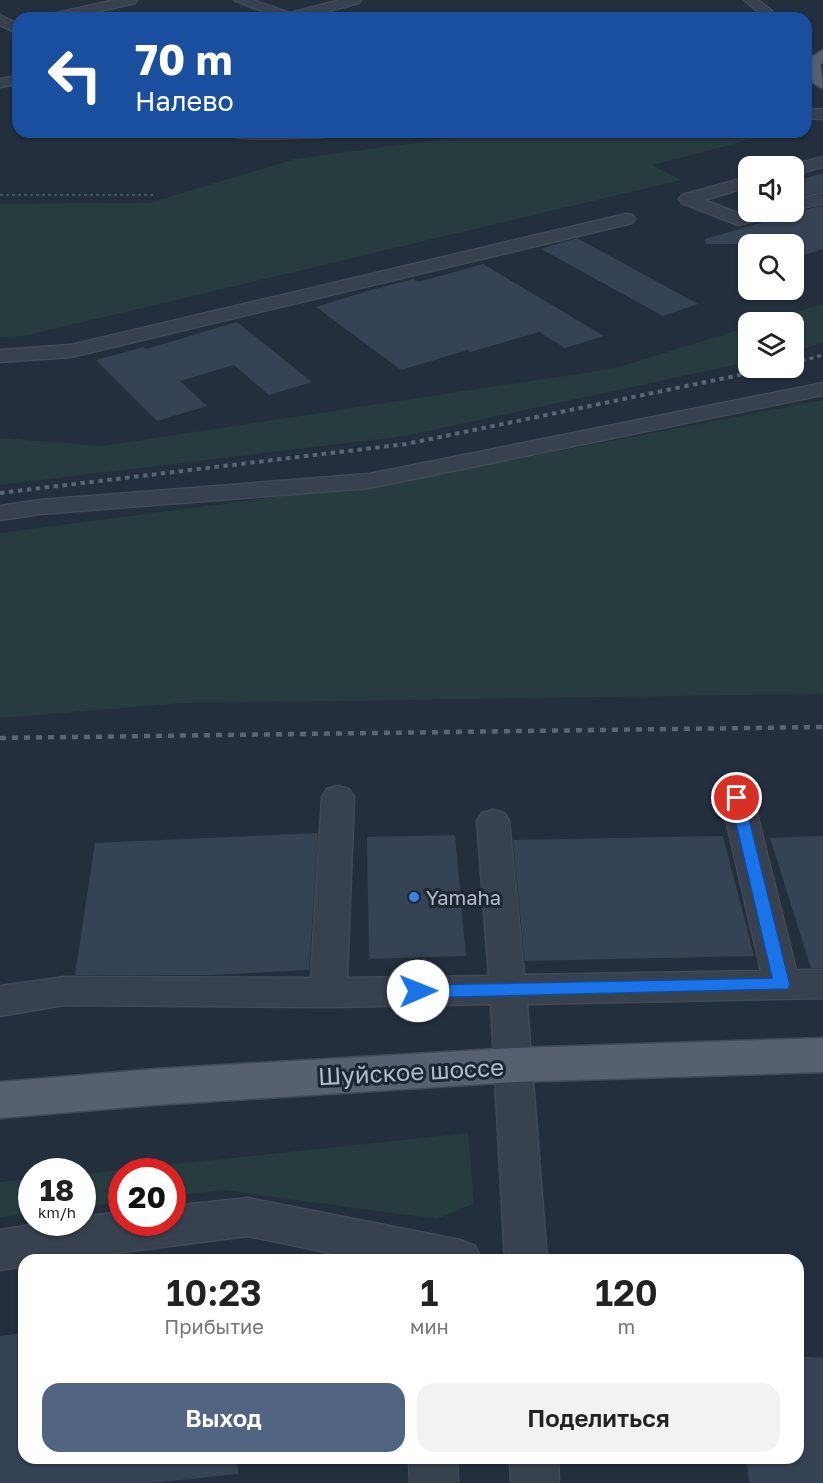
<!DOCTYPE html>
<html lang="ru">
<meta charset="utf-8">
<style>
body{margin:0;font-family:"Golos Text",sans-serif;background:#f2f2f2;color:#222;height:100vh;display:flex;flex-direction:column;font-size:22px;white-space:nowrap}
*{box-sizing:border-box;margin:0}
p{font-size:20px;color:#767676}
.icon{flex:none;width:33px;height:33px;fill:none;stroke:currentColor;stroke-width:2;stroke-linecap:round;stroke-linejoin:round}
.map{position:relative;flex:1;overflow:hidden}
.drawer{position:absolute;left:18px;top:1254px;width:786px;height:210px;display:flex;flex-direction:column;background:#fff;border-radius:18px;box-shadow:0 2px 4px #0004}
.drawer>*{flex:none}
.guide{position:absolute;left:12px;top:12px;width:800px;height:126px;border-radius:18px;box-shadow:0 2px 4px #0004;background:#1a4fa0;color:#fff;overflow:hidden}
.controls{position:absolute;left:738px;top:156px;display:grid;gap:12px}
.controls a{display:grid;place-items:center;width:66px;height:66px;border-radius:12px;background:#fff;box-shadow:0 2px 4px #0004;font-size:30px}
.speed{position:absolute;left:18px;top:1158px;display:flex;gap:12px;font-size:30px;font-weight:700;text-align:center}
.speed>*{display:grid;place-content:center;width:78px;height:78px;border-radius:50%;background:#fff;box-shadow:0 2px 4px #0004;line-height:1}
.speed small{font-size:15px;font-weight:400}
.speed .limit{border:9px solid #d22;background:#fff;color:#111}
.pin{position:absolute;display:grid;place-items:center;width:51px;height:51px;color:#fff;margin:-26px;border:3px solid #fff;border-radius:50%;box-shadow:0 2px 6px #0007}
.me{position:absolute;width:66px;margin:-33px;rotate:89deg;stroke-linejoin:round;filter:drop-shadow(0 0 4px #0008)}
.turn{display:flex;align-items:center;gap:21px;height:126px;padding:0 24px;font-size:27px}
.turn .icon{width:78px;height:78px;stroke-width:2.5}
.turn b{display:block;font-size:42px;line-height:51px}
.eta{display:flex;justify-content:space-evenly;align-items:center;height:102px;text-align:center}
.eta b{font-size:36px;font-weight:600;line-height:42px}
.action{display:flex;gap:12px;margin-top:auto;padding:12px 24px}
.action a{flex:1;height:69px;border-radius:18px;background:#516482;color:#fff;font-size:24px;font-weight:600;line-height:69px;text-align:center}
.action a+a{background:#f2f2f2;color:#222}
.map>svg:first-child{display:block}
.green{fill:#263c3f}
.building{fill:#364354}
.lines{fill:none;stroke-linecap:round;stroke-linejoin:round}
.minor-casing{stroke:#414a57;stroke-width:3}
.major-casing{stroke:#414a57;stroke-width:3}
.path{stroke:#3f5557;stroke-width:2;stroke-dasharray:3 3;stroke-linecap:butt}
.minor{fill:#38414e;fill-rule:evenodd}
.major{fill:#56606e;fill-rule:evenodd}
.rail-far2{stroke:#5a6575;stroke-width:3;stroke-dasharray:4 4;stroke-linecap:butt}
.rail-far1{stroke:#5a6575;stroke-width:4;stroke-dasharray:4.5 4.5;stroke-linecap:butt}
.rail{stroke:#5a6575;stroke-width:4.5;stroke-dasharray:6 6;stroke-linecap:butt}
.route{fill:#1a73e8;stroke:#114b97;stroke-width:1.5}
.shop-dot{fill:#3f7fe0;stroke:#1d2633;stroke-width:2}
.labels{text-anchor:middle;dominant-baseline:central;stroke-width:6;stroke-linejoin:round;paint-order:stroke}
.poi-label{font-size:20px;fill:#b4bcc9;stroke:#1d2633;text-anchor:start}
.near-street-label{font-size:24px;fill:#b4bcc9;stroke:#1d2633}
</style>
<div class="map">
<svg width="823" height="1483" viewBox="0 0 823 1483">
<rect width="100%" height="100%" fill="#242f3e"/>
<path class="green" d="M495,132h284l-127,33 29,15 -657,156 -24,1v-133l149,-1 146,-44z
M823,304v38l-29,10v-30h-30z
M748,327v35l-343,74 -405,49v-47l102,8 514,-78z
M823,400v294l-640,9 -183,15v-185l414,-54z
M468,1133l6,71 -38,15 -213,-29 -50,6 -1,-24h-50l-1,30 -38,5v-33z
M31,1179v34l-31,4v-35z"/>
<path class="building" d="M823,173v18l-29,7v-16z
M823,205v44l-29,9v-14h-88l-1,-5z
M577,238l121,66 -35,12 -122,-67z
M483,264l121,72 -39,12 -26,-16 -69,20 -2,-2 -67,20 -85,-63 55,-17 43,-11 4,3z
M237,322l75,60 -43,13 -35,-30 -54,16 27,25 -50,15 -61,-61 48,-13 2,2z
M318,833l-9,137 -99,5h-135l20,-132z
M455,835l11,121 -97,3 -2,-122z
M723,836l31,120 -229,5 -12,-121z
M823,836v132h-12l-41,-130z
M24,1333v125h213l1,16 -86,9h-152v-147z
M798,1356l25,2v125h-74l-3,-25h52z"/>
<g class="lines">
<defs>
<path id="minor" d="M115,0h22l-2,3 -66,15h-22l1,-3z
M234,0h18l38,13 51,-13h20l-2,3 -56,15h-24z
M744,0h14l14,11 -5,7h-12l4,-6z
M0,15l18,9v10l-18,-9z
M18,76v8l-18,3v-8z
M823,109v10l-17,-1v-8z
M221,132h111l-8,5c-18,0 -93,6 -103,-5z
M823,157v10l-29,8v-9h-6z
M748,177v10l-44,13 36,14 11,-2h28l-2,4 -39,9 -56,-22 -3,-4 3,-4z
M823,193v10l-29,7v-10z
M626,214l6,1 3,4 -3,4 -561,134 -71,5v-12l71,-5z
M823,383v12l-454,93 -329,26 -40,6v-14l40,-6 329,-26z
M338,786l11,3 5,8 -7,181 142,-2 -12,-155 5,-8 11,-3 11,3 5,8 15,154 237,-4 -40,-173 5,-8 11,-3 11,3 5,8 43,172h27v28l-296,6 20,256h-42l-14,-256 -163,3 -264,-2 -64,11v-30l64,-9 247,1 11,-181 5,-8z
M248,1198l212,42 15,6 6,14h-117l-116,-24 -188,24h-36v6l-24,4v-40l49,-8h33v-5l40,-5v10h50v-16z
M409,1458h48l1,25h-48z
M510,1458h48l1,25h-48z"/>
<path id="major" d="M823,50v12l-3,2 3,24c-12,-3 -19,-16 -16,-28z
M823,1038v34l-309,10 -359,23 -155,13v-36l155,-13 359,-21z"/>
</defs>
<use href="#minor" class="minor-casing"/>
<use href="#major" class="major-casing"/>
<path class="path" d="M0,195h155"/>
<use href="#minor" class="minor"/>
<use href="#major" class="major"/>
<path class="rail-far2" d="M794,363l29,-8
M752,372l19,-4"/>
<path class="rail-far1" d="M0,493l406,-49 353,-73"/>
<path class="rail" d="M0,738l823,-11"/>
</g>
<path class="route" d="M737,793l7,5 46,187 -2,4 -370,9 -6,-2 -2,-5 2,-4 6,-2 354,-7 -42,-180z"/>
<circle class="shop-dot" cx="414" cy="897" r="6"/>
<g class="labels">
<g class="poi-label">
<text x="426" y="897">Yamaha</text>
</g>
<g class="near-street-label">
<text transform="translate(411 1071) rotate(-3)">Шуйское шоссе</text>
</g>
</g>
</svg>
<div class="controls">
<a><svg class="icon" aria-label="sound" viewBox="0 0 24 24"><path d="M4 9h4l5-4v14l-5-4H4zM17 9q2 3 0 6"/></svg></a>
<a><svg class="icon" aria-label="search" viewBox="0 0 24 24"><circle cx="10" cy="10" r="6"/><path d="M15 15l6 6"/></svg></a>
<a><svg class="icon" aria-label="layers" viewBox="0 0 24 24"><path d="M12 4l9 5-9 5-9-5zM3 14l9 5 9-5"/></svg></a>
</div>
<div class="speed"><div>18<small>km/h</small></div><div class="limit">20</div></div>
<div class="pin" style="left:737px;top:798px;background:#d93025"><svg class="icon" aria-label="arrive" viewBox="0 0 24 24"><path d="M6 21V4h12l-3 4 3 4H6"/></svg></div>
<svg class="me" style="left:418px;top:991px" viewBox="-20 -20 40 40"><circle r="19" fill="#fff"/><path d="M0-13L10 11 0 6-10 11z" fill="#1a73e8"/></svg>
<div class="guide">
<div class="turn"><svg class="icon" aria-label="left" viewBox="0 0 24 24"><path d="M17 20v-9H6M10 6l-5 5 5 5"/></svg><div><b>70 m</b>Налево</div></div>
</div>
<section class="drawer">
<div class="eta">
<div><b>10:23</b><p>Прибытие</p></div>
<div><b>1</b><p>мин</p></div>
<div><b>120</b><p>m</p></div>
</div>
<div class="action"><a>Выход</a><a>Поделиться</a></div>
</section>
</div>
